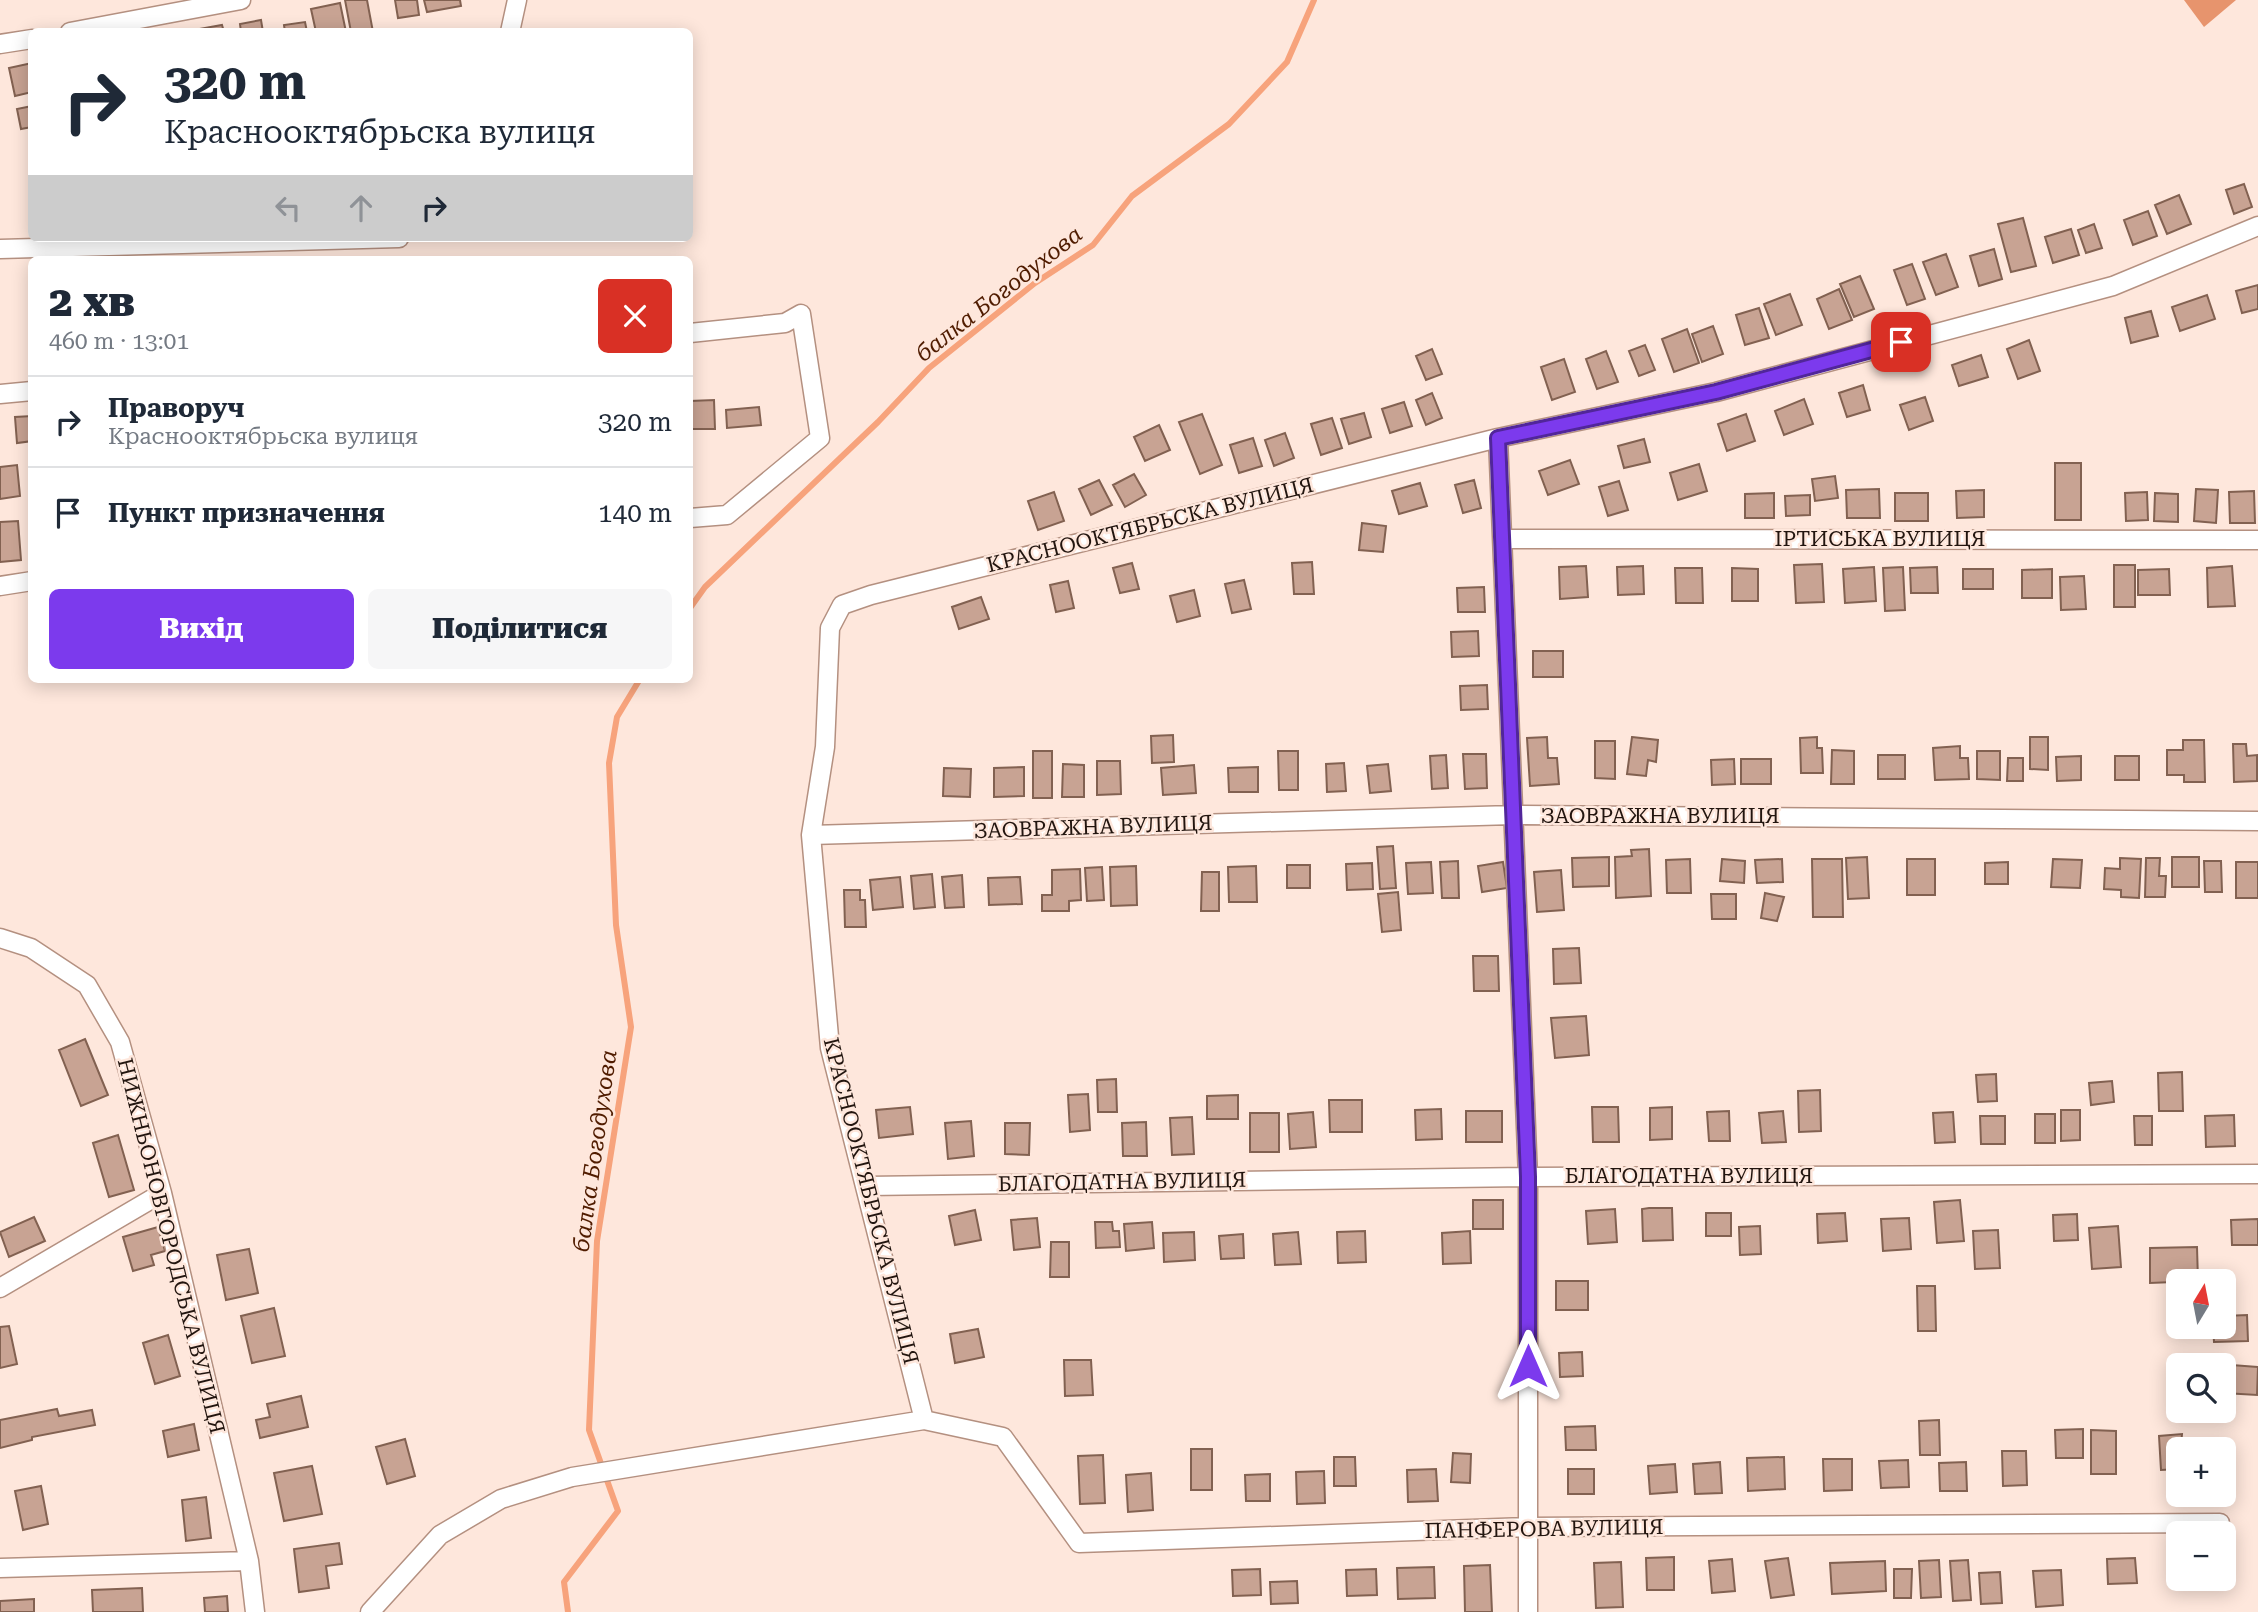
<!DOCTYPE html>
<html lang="uk">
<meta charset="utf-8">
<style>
body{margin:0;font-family:"Roboto Serif",serif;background:#f6f6f7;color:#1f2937;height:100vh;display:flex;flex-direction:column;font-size:26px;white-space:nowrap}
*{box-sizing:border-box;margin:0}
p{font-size:23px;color:#747a83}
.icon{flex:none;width:38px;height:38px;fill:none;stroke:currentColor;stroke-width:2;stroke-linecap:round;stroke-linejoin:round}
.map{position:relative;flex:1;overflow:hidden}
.details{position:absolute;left:28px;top:256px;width:665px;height:427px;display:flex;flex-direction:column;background:#fff;border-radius:10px;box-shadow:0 4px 18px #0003}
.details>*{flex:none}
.banner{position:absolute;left:28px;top:28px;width:665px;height:214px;border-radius:10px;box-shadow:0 4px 18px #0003;background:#fff;color:#1f2937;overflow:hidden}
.needle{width:46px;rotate:10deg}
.buttons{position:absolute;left:2166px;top:1269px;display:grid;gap:14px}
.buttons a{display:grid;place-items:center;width:70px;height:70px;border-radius:10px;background:#fff;box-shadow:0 4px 18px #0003;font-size:35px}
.pin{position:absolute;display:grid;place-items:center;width:60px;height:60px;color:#fff;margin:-30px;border-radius:14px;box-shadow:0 4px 10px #0006}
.me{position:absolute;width:77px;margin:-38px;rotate:0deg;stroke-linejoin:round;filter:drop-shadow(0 0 5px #0008)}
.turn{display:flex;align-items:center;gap:24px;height:147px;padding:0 21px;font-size:32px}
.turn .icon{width:91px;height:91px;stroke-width:2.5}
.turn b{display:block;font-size:49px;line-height:60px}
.lanes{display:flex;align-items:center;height:66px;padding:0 21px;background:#0003;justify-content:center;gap:35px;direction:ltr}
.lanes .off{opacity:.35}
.round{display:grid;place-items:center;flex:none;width:74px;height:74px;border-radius:10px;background:#f6f6f7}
.summary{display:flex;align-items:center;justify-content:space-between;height:119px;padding:0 21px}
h1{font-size:42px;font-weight:800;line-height:52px}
.primary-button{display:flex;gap:14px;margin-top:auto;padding:14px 21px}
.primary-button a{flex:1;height:80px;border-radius:10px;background:#7c3aed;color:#fff;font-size:28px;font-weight:800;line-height:80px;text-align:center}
.primary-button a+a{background:#f6f6f7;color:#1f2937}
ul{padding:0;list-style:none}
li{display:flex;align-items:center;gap:21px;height:91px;padding:0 21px;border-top:2px solid #e0e1e3}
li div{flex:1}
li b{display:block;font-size:26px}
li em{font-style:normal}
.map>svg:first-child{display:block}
.forest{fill:#e7946d}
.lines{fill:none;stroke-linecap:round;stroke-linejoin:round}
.stream{stroke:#f7a37c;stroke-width:6}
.building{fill:#c8a393;stroke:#826151;stroke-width:2}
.street-casing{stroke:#b49080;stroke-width:21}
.street{stroke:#fff;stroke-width:18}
.route-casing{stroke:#51269a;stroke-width:18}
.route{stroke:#7c3aed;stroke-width:12}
.labels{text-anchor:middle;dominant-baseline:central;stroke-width:5;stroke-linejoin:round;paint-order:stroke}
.street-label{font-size:21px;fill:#22150f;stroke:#fee7dc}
.water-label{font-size:23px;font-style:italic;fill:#501c00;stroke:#fee7dc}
</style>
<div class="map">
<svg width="2258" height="1612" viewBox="0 0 2258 1612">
<rect width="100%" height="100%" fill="#fee7dc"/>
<path class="forest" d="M2184,0h52l-32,27z"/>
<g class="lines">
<path class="stream" d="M690,608l15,-21 173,-165 51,-54 106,-85 58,-38 39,-49 97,-72 58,-62 27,-62
M568,1612l-4,-30 54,-71 -29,-81 8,-189 34,-214 -15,-102 -7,-162 8,-46 23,-38"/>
</g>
<path class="building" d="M345,0h22l6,32h-22z
M395,0h22l2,15 -21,3z
M424,0h36l1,6 -34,6z
M340,3l6,29h-30l-5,-23z
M261,20l2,12h-22l-1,-8z
M305,22l2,10h-22l-1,-7z
M222,25l2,7h-25v-3z
M32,63v29l-17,4 -6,-28z
M32,106v21l-11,2 -4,-20z
M2244,184l8,23 -18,7 -8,-24z
M2179,195l12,29 -24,10 -12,-29z
M2148,211l9,25 -24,9 -9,-25z
M2023,218l13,48 -25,6 -13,-48z
M2094,224l8,24 -16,5 -8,-23z
M2071,229l8,26 -26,8 -8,-26z
M1994,249l8,30 -23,7 -9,-30z
M1946,254l12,33 -22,8 -13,-33z
M1912,264l13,35 -18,6 -13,-35z
M1860,276l14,33 -20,8 -14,-33z
M2258,285v24l-16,4 -6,-22z
M1839,289l13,31 -23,9 -12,-30z
M1790,294l12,31 -26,10 -12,-31z
M2207,295l8,24 -35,12 -8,-24z
M1759,308l10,30 -24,7 -9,-30z
M2151,311l7,25 -27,7 -6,-25z
M1713,326l10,28 -21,8 -10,-28z
M1687,329l12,34 -25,9 -12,-33z
M2029,340l11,31 -22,8 -11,-30z
M1645,345l10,25 -16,6 -10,-25z
M1432,349l10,25 -16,6 -10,-24z
M1606,351l12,31 -21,7 -11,-30z
M1981,355l7,22 -29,9 -7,-21z
M1564,359l11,33 -23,8 -11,-33z
M1863,385l7,25 -23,7 -8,-24z
M1432,393l10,25 -16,7 -10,-25z
M1925,397l8,24 -24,9 -9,-25z
M1804,399l9,25 -29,11 -9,-24z
M714,400l1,29h-25v-28z
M1404,402l8,24 -22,7 -8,-24z
M759,407l2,18 -34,3 -1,-18z
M1364,413l7,24 -22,7 -8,-25z
M1202,414l20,51 -22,9 -21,-52z
M1746,414l9,27 -28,10 -9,-27z
M32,416v25l-15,2 -2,-26z
M1332,418l10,30 -21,7 -10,-31z
M1159,425l11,25 -25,11 -11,-24z
M1285,433l9,25 -20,8 -9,-26z
M1253,438l9,28 -23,7 -9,-28z
M1644,439l6,23 -26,6 -6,-22z
M1570,460l9,24 -31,11 -9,-24z
M2055,463h26v57h-26z
M1699,464l8,27 -29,9 -8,-27z
M17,465l3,31 -20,3v-32z
M1134,474l12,21 -21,12 -12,-22z
M1835,476l3,22 -23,3 -3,-22z
M1099,480l13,25 -21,10 -12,-26z
M1474,480l7,28 -18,5 -8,-28z
M1619,481l9,29 -20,6 -9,-29z
M1420,483l7,23 -28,8 -7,-23z
M1879,489l1,29h-33l-1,-28z
M2196,489l22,1 -2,33 -22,-2z
M1984,490v27l-27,1 -1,-27z
M2254,491l1,32h-25l-1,-31z
M1054,492l10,29 -26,9 -10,-29z
M2147,492l1,28 -22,1 -1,-28z
M1774,493v25h-29v-24z
M1895,493h33v28h-33z
M2155,493l23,1v28l-24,-1z
M1810,495v20l-24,1 -1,-20z
M18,521l3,39 -21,2v-40z
M1362,523l24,3 -3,26 -24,-2z
M1312,562l2,32h-20l-2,-31z
M1132,563l7,26 -19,4 -7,-25z
M1822,564l2,38 -28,1 -2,-38z
M2114,565h21v42h-21z
M1586,566l2,31 -28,2 -1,-32z
M1643,566l1,28 -26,1 -1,-28z
M2232,566l3,40 -27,1 -1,-39z
M1874,567l2,34 -31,2 -2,-34z
M1903,567l2,43 -20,1 -2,-43z
M1937,567l1,26h-27l-1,-25z
M1675,568h27l1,35h-27z
M1732,568l26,1v32h-26z
M1963,569h30v20h-30z
M2052,569v29h-30v-28z
M2169,569l1,26h-32v-25z
M2084,576l2,33 -25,1 -1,-33z
M1244,580l7,29 -19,4 -7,-29z
M1068,581l6,27 -18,4 -6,-27z
M1484,587l1,25h-27l-1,-24z
M1194,590l6,26 -23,6 -7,-26z
M981,597l8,22 -30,10 -7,-22z
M1478,631l1,25 -27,1 -1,-25z
M1533,651h30v26h-30z
M1487,685l1,24 -27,1 -1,-24z
M1173,735l1,27 -22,1 -1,-27z
M1547,737l1,21h9l2,26 -29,2 -3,-48z
M1632,737l26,3 -2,22 -8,-2 -2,16 -19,-2z
M1817,737v11h5l1,25h-22l-1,-35z
M2030,737h18v33l-18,-1z
M2183,740h21l1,42h-21v-7h-17v-25h16z
M1595,741h20v38l-20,-1z
M2233,744h13l1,12 10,-1v26l-23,1z
M1960,746v12h8l1,21 -34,1 -2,-32z
M1832,750l22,1v33h-23z
M1033,751h19v47h-19z
M1278,751h20v39h-19z
M1977,751h23v29l-23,-1z
M1463,754h23l1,34 -22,1z
M1446,755l2,33 -16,1 -2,-33z
M1878,755h27v24h-27z
M2081,756v24l-24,1 -1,-24z
M2115,756h24v24h-24z
M2008,758h15v23h-16z
M1734,759l1,25 -23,1 -1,-25z
M1741,759h30v25h-30z
M1097,761h23l1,33 -24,1z
M1344,763l2,28 -19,1 -1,-28z
M1063,764l21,1v32h-22z
M1388,764l3,27 -21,2 -3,-27z
M1194,765l2,28 -33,2 -2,-27z
M1024,767v29l-30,1v-29z
M1258,767v25h-29l-1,-24z
M944,768l27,1 -1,28 -27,-1z
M1393,846l3,42 -16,1 -3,-42z
M1649,849l2,47 -35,2 -1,-41 17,-1 -1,-6z
M1609,857v29l-36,1 -1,-29z
M1867,857l2,41 -21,1 -2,-41z
M2172,857h27v30h-27z
M2120,858l21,1 -2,39 -18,-1v-7l-17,-1 1,-21 15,1z
M2146,858h14l-1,18h7l-1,21h-20z
M1690,859l1,34h-24l-1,-33z
M1722,859l23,2 -1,22 -24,-2z
M1782,859l1,23 -26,1 -2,-23z
M1812,859h30l1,58h-30z
M1907,859h28v36h-28z
M2053,859l29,1 -2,28 -29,-1z
M1458,861l1,37h-17l-2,-36z
M2204,861h17l1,31h-17z
M1431,862l2,31 -25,1 -2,-31z
M1503,862l4,26 -25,4 -4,-26z
M2008,862v22h-23v-21z
M2236,862h22v36h-22z
M1372,863l1,26 -26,1 -1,-26z
M1287,865h23v23h-23z
M1136,866l1,39 -26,1 -1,-39z
M1256,866l1,36h-28l-1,-35z
M1102,867l2,33 -17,1 -2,-33z
M1080,869l1,31 -12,1v10h-27v-16h10v-25z
M1561,870l3,40 -27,2 -3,-40z
M1202,872h17v39h-18z
M932,874l3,33 -21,2 -3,-33z
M962,875l2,32 -19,1 -3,-31z
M900,877l3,30 -30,3 -3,-30z
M1020,877l2,27 -33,1 -1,-27z
M844,890h16v10h5l1,27h-21z
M1398,892l3,38 -19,2 -4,-38z
M1765,893l19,4 -7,24 -16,-3z
M1711,894h25v25h-24z
M1579,948l2,35 -27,1 -1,-35z
M1473,956h25l1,35h-25z
M1586,1016l3,39 -34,3 -4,-40z
M85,1039l23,56 -27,11 -22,-56z
M2182,1072l1,39h-24l-1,-38z
M1996,1074l1,27 -19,1 -2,-27z
M1116,1079l1,33h-19l-1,-32z
M2112,1081l2,21 -23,3 -2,-22z
M1820,1090l1,41 -22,1 -1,-41z
M1088,1094l2,36 -20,2 -2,-37z
M1238,1095v24h-31v-23z
M1329,1100h33v32h-32z
M910,1107l3,27 -34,4 -3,-28z
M1592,1107h26l1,35h-26z
M1672,1107v32l-22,1v-32z
M1441,1109l1,30 -26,1 -1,-30z
M2061,1110h19v30l-19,1z
M1466,1111h36v31h-36z
M1729,1111l1,30h-21l-2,-29z
M1783,1111l3,31 -24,1 -3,-30z
M1313,1112l3,35 -26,2 -2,-35z
M1953,1112l2,30 -20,1 -2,-30z
M1250,1113h29v39h-29z
M2035,1114h20v29h-20z
M2234,1115l1,31 -29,1 -1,-31z
M1980,1116h25v28h-24z
M2134,1116h18v29h-17z
M1192,1117l2,37 -22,1 -2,-37z
M971,1121l3,35 -26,3 -3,-36z
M1146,1122l1,34h-24l-1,-33z
M1005,1123h25l-1,32 -24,-1z
M118,1135l16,55 -25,7 -16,-54z
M1473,1200h30v29h-30z
M1960,1200l4,41 -27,2 -3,-41z
M1649,1208h23l1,32 -30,1 -1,-32z
M1615,1209l2,33 -29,2 -2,-33z
M975,1210l6,30 -26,5 -6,-29z
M1706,1213h25v23h-25z
M1845,1213l2,28 -29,2 -1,-29z
M2077,1214l1,26 -24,1 -1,-26z
M34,1217l11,24 -36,16 -9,-25z
M1037,1218l3,29 -26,3 -3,-30z
M1909,1218l2,31 -28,2 -2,-32z
M2258,1219v26h-26l-1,-25z
M1095,1222h17l1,9h6l1,16 -24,1z
M1152,1222l2,26 -28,3 -2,-27z
M1760,1226l1,28 -21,1 -1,-28z
M2118,1226l3,41 -29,2 -3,-41z
M158,1227l7,24 -14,4 3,10 -21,6 -10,-34z
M1998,1230l2,38 -25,1 -2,-38z
M1365,1231l1,31 -28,1 -1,-31z
M1470,1231l1,32 -28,1 -1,-31z
M1194,1232l1,28 -31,2 -1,-29z
M1298,1232l3,32 -26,1 -2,-31z
M1243,1234l1,24 -23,1 -2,-23z
M1051,1242h18v35h-19z
M2197,1247l1,34 -48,2v-35z
M249,1249l9,44 -32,7 -9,-45z
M1556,1281h32v29h-32z
M1917,1286h18l1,45h-18z
M274,1308l11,48 -33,7 -11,-47z
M2247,1315l1,26 -34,1 -1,-16h11v-10z
M9,1326l8,38 -17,4v-41z
M978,1329l6,28 -29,6 -5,-29z
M168,1335l12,41 -25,8 -12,-41z
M1582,1352l1,24 -23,1 -1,-24z
M1064,1360h27l2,35 -28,1z
M2218,1364l40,3 -1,28 -33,-2v-28z
M301,1396l7,31 -48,11 -4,-18 14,-3 -3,-13z
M57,1409l2,7 33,-6 3,15 -63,12v3l-32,8v-28z
M1939,1420l1,35h-20l-1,-34z
M194,1424l5,26 -31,7 -5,-26z
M1595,1426l1,24h-30l-1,-23z
M2083,1429v29h-27l-1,-28z
M2091,1430l25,1v43h-25z
M2182,1434l-3,35 -18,1 -2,-34z
M405,1439l10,37 -28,8 -11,-37z
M1191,1449h21v41h-21z
M2002,1451h24l1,34 -24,1z
M1453,1453l18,1 -1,29 -19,-1z
M1103,1455l2,48 -25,1 -2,-48z
M1334,1457h21l1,29h-22z
M1784,1457l1,32 -37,2 -1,-33z
M1823,1459h29v31l-28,1z
M1908,1460l1,27 -28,1 -2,-27z
M1720,1462l2,31 -27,1 -2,-30z
M1966,1462l1,29h-27l-1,-28z
M1675,1464l2,28 -27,2 -2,-28z
M312,1466l10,48 -38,7 -10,-48z
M1436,1469l2,32 -30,1 -1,-32z
M1568,1469h26v25h-26z
M1324,1471l1,32 -28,1 -1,-32z
M1151,1473l2,37 -25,2 -2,-37z
M1270,1474v27h-24l-1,-26z
M41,1486l7,38 -25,6 -8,-39z
M206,1497l5,41 -25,3 -4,-41z
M339,1543l3,21 -16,2 3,22 -30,4 -5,-43z
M1674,1557v33h-27l-1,-32z
M1788,1558l6,37 -23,3 -6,-37z
M2135,1558l2,25 -29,1 -1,-25z
M1732,1559l3,32 -23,2 -3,-32z
M1939,1560l2,37 -20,1 -2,-37z
M1968,1560l3,40 -18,1 -3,-40z
M1885,1561l1,30 -54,3 -2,-31z
M1621,1562l2,45 -27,1 -2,-45z
M1490,1565l2,47h-27l-1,-46z
M1434,1567l1,31 -37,1 -1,-31z
M1260,1569l1,26 -28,1 -1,-26z
M1376,1569l1,26 -30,1 -1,-26z
M1894,1569h18l-1,29h-17z
M2061,1570l2,35 -27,2 -3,-36z
M2000,1572l2,31 -21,1 -2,-31z
M1297,1581l1,22 -27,1 -1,-22z
M142,1588l1,24h-50l-1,-22z
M227,1596l1,16h-23l-1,-14z
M34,1599v13h-34v-11z"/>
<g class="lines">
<defs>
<path id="street" d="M70,32l171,-32
M510,32l7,-32
M0,44l32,-5
M0,249l399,-11
M690,333l95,-10 16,-9 19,124 -93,77 -37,3
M0,394l32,-3
M1498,438l30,739v435
M1502,539l756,1
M0,586l32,-5
M811,835l702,-20 745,6
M0,938l31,10 56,37 33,57 42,151 87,368 6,51
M867,1186l661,-9 730,-3
M0,1288l162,-95
M924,1420l-94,-372 -19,-213 14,-88 5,-119 12,-23 29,-10 627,-157 218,-46 397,-106 145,-60
M0,1568l249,-7
M370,1612l70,-77 61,-36 71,-22 352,-57 79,17 76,106 449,-16 692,-4"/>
</defs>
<use href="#street" class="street-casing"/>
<use href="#street" class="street"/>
</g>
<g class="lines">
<defs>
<path id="route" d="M1528,1366v-189l-30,-739 218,-46 185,-50"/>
</defs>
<use href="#route" class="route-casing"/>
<use href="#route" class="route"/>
</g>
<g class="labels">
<g class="street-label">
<text transform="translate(1150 525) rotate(-14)">КРАСНООКТЯБРЬСКА ВУЛИЦЯ</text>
<text x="1880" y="539">ІРТИСЬКА ВУЛИЦЯ</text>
<text x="1660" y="816">ЗАОВРАЖНА ВУЛИЦЯ</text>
<text transform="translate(1093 827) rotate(-2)">ЗАОВРАЖНА ВУЛИЦЯ</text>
<text x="1689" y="1176">БЛАГОДАТНА ВУЛИЦЯ</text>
<text transform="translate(1122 1182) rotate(-1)">БЛАГОДАТНА ВУЛИЦЯ</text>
<text transform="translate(871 1201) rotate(76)">КРАСНООКТЯБРЬСКА ВУЛИЦЯ</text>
<text transform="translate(171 1246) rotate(76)">НИЖНЬОНОВГОРОДСЬКА ВУЛИЦЯ</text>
<text transform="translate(1544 1529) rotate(-1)">ПАНФЕРОВА ВУЛИЦЯ</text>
</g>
<g class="water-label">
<text transform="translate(999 294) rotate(-38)">балка Богодухова</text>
<text transform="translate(595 1151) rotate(-82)">балка Богодухова</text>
</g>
</g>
</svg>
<div class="buttons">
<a><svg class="needle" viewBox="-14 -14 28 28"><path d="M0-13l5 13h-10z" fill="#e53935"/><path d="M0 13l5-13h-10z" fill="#747a83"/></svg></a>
<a><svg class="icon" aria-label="search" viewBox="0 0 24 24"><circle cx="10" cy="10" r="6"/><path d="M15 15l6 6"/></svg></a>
<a>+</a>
<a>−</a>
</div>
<div class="pin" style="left:1901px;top:342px;background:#d93025"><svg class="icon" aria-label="arrive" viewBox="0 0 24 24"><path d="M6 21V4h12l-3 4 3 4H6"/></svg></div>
<svg class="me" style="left:1528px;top:1366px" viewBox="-20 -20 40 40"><path d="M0-17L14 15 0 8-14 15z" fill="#7c3aed" stroke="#fff" stroke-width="4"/></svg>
<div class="banner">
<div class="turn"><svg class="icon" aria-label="right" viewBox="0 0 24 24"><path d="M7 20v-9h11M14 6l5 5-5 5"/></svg><div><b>320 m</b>Краснооктябрьска вулиця</div></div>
<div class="lanes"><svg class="icon off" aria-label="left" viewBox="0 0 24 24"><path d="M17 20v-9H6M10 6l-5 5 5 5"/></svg><svg class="icon off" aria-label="ahead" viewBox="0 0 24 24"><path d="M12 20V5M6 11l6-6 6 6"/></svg><svg class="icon" aria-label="right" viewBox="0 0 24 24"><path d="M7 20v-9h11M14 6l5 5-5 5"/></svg></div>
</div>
<section class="details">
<div class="summary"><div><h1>2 хв</h1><p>460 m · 13:01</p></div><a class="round" style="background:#d93025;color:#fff"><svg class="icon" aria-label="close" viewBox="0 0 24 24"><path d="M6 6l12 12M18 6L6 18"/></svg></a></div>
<ul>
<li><svg class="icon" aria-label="right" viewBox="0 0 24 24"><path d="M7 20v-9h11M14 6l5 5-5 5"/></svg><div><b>Праворуч</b><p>Краснооктябрьска вулиця</p></div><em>320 m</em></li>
<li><svg class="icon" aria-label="arrive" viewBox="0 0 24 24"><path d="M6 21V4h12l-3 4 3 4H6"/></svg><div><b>Пункт призначення</b></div><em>140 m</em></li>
</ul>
<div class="primary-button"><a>Вихід</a><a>Поділитися</a></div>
</section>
</div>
